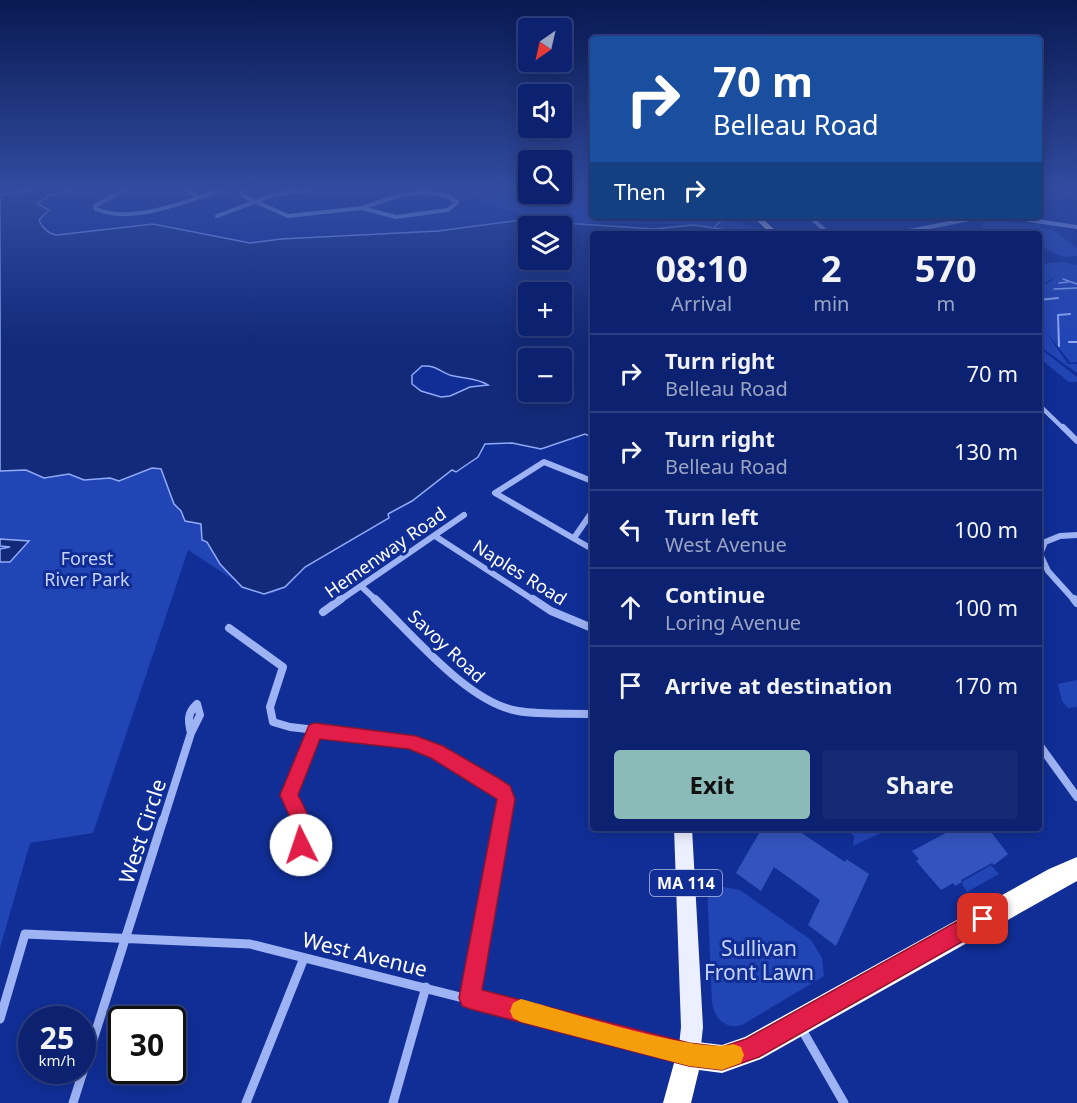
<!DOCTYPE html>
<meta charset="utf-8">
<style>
body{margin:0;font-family:"Noto Sans",sans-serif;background:#152a75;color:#f1f3f6;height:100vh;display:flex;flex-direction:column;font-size:22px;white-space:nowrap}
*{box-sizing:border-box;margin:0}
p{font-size:20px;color:#9aa4c3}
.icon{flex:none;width:33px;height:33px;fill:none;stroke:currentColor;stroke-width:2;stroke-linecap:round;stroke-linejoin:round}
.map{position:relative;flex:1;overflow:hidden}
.details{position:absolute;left:590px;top:231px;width:452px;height:600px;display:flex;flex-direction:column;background:#0c2270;border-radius:6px;box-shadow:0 3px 15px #0003,0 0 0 2px #2c3f83}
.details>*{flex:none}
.banner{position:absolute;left:590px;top:36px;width:452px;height:183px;border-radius:6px;box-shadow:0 3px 15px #0003,0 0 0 2px #2c3f83;background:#1a4fa0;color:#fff;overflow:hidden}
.needle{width:39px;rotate:214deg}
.buttons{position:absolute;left:518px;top:18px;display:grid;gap:12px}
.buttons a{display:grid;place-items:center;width:54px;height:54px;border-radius:6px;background:#0c2270;box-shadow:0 3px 15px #0003,0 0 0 2px #2c3f83;font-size:30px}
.speed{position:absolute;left:18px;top:1006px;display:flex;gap:12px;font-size:30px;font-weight:700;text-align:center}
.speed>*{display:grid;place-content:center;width:78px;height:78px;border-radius:50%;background:#0c2270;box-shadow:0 3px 15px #0003,0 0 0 2px #2c3f83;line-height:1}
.speed small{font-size:15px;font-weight:400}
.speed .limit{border:3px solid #111;border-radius:9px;background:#fff;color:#111}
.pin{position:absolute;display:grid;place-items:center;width:51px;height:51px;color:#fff;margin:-26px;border-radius:12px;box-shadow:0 3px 9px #0006}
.me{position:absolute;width:66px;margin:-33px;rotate:356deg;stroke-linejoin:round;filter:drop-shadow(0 0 4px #0008)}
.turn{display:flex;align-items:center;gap:21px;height:126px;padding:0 24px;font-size:27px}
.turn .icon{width:78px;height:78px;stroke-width:2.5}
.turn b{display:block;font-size:42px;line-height:51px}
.then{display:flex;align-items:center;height:57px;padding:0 24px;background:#0003;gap:12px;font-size:22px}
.eta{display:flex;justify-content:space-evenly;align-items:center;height:102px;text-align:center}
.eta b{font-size:36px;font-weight:700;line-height:42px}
.button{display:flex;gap:12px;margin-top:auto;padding:12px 24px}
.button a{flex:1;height:69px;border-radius:6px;background:#8bbbb9;color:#111;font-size:24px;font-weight:700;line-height:69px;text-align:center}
.button a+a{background:#152a75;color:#f1f3f6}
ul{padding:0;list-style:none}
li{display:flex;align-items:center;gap:18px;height:78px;padding:0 24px;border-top:2px solid #2c3f83}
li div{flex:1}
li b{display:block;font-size:22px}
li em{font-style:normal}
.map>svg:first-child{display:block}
.green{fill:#2245b6}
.water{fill:#132a7a;stroke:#90aaf8;stroke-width:1.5;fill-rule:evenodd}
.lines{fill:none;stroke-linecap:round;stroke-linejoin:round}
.stream-far1{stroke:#90aaf8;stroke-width:1.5}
.stream{stroke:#90aaf8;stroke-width:2}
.building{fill:#3454bd}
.street-far4{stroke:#9eb3f4;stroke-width:4}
.street-far3{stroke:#9eb3f4;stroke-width:4.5}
.street-far2{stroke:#9eb3f4;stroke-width:6}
.street-far1{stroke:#9eb3f4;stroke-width:8}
.street{stroke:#9eb3f4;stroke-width:9}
.primary{fill:#ecefff;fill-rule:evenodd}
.highway{fill:#fff;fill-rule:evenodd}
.route{fill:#e11d48;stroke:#92132f;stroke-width:1.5}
.slow{fill:#f59e0b}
.labels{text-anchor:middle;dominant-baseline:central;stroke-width:6;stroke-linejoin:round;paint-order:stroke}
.shield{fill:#102e96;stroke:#b7c0e0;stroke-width:1.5}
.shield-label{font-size:16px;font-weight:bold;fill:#fff}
.street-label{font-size:18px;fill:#fff;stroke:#102e96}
.park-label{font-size:18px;fill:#c7d4fe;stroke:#102e96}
.near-street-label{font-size:21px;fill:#fff;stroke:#102e96}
.near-park-label{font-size:21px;fill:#c7d4fe;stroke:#102e96}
</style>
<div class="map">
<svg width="1077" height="1103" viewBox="0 0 1077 1103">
<rect width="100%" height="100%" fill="#102e96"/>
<path class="green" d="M465,189h63v5h33v-5h7l6,11 18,1v12h-11l1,2 133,6 -48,-5h76l2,5 -4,3 18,4 7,6c-26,0 -51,-7 -77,-9 -73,-4 -161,8 -224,-36z
M983,216h31l-5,7 30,1 3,5h10l25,19v8l-14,1 -25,-12v-11h-50l-6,-5z
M1062,262l15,3v97l-6,1 -26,-32 23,33h9v9l-39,-28v-57l15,-8 -14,-14 12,13 -13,8 2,-9 -2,-14z
M1038,347l39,30v5h-8l-31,-25z
M152,468l12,4 10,32 17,20 154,-1 67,-22 -24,13 1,4 -4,3 -80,46 -20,20 -12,6 -9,1 -13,-3 -63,-41 -95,283 -63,10 -30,105v-477l26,-1 19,8 24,-4 15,6 26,-2 9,3z
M1077,680v27l-9,1 -6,-7 -4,-17z
M843,828h49l-39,18 1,-10z
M991,865l8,9 -32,18 -5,-8 1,-3z
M707,884l33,6 71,50 11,18 2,18 -82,49c-17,5 -27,-7 -30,-22z"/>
<path class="water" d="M43,189h33l-27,7 -12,8 12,6 -10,10c3,8 10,14 18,15l96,-11 97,19 31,-4 157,-8 83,-11 132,9 41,-4 58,9h-160v203l-7,-3 -44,15 -29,-6 -27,1 -7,13 -22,15 -4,-2 -40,31 -24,13 1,4 -84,49 -20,20 -21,7 -22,-7 -22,-23 -13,-22 -5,-2 -1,-16 -16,-3 -4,-10 -7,-7 -13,-35 -9,-1 -33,13 -9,-3 -26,2 -15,-6 -25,4 -18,-8 -26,1v-276zM528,226h33v34h-33zM561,292v34h-33v-34zM528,358h33v34h-33zM422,366c17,-1 19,8 32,10 13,3 23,2 34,9l-18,2 -20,9 -9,1 -20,-6 -9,-7v-9z
M0,539l29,2 -19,21h-10v-13l10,-2 -10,-1z"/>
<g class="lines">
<path class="stream-far1" d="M715,227l10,-11
M1063,279l14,5
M1059,283l9,-1
M1054,289l23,-1"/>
<path class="stream" d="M1038,300l20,-2
M1069,342h8
M1059,346l-1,-31 12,-1"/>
</g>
<path class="building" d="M762,828h32l51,34 1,-3 23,15 -33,72 -28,-21 12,-25 -46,-33 -13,24 -25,-18z
M955,828h33l20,26 -14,11 -2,-2 -31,17 1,2 -7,4 -2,-3 -12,7 -25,-29 3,-2 -7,-8z"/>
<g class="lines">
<path class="street-far4" d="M125,189l-30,17 1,3c39,16 91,-9 129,-20
M184,189l13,7
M240,189l3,7 45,20 74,-8
M424,192l24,4 9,6 -9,8 -52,7 -34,-9 35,-12z
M217,216l53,-20 41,-7
M809,216l20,18
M812,219l47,-3
M1029,220l48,7
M792,234l32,-3
M894,234l76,-15"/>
<path class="street-far3" d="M1038,404l26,25"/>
<path class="street-far2" d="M1063,427l14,14
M592,481l-48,-19 -49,31 97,56
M435,536l100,65
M574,538l18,-26
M362,587l15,14
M339,601l125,-86
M1075,601l-27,-30 -8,-17 5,-12 15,-6 17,-1"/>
<path class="street-far1" d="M375,599c37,35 93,104 143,112 24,4 50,2 74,3
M533,599l18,12 41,17
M1074,599l3,4
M323,612l18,-13
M229,628l54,39 -13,40 3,15 17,5 120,14 27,11 66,41 2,14 -3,14
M197,704l3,11 -9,18c-3,-12 -4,-20 6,-29z
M1038,743l39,54
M163,821l28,-88
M300,821l-11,-26 26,-65"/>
<path class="street" d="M294,860l10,-28 -5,-12
M470,998l33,-178
M0,1019l25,-85 225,10 435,110
M801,1028l43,75
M73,1103l90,-283
M246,1103l58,-145
M393,1103l33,-116"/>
<path class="primary" d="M752,216h8l19,18h-8z
M674,828h18l11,199 -3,28 -3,8 -8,3 -8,-3 -3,-8 3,-28z"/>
<path class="highway" d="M1077,857v24l-316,178 -39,14 -23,-3 -8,33h-28l16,-58 10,-4 33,4 23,-8 304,-168z"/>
</g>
<linearGradient id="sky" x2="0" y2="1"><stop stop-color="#091952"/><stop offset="0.55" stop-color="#314ca0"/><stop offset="1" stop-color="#314ca0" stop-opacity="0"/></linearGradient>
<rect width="1077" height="343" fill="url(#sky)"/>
<path class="route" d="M315,723l101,13 27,10 55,32 12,8 5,13 -33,191 207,53 33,4 24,-8 230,-128 7,-3 7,3 3,8 -3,7 -231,131 -37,13 -33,-4 -219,-57 -8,-3 -3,-8 38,-199 -66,-41 -22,-9 -89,-10 -22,56c10,20 19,34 9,57l-6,2 -7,-2 -3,-7 2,-21 -13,-29 29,-70z"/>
<path class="slow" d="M521,999c42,11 178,56 212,45l8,3 3,8 -3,8 -19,7 -33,-4 -168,-44 -8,-4 -3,-7 3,-8z"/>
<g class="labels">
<rect class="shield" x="650" y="870" width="72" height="26" rx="4.5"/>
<g class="shield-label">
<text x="686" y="883">MA 114</text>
</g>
<g class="street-label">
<text transform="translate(385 552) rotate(-35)">Hemenway Road</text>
<text transform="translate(520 572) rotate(32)">Naples Road</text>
<text transform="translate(447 646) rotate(43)">Savoy Road</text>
</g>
<g class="park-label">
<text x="87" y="558">Forest<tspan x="87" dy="21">River Park</tspan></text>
</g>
<g class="near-street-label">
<text transform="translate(142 831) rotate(-72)">West Circle</text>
<text transform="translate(365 954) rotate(14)">West Avenue</text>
</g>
<g class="near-park-label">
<text x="759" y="948">Sullivan<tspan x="759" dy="24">Front Lawn</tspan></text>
</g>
</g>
</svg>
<div class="buttons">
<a><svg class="needle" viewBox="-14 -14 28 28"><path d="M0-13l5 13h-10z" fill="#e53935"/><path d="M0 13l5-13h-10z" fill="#9aa4c3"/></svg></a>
<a><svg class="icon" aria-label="sound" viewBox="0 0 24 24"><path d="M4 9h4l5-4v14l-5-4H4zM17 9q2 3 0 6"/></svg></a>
<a><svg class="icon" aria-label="search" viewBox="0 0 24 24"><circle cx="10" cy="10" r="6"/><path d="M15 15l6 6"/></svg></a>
<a><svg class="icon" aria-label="layers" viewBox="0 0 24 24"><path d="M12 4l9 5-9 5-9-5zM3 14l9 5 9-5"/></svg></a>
<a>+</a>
<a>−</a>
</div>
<div class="speed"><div>25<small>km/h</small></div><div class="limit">30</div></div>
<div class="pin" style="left:983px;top:919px;background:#d93025"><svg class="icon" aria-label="arrive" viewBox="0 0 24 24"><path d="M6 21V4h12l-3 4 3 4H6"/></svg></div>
<svg class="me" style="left:301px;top:845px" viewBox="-20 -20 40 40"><circle r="19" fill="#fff"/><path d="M0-13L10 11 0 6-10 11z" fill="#e11d48"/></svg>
<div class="banner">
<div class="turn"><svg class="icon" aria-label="right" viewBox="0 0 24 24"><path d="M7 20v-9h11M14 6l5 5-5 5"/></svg><div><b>70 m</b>Belleau Road</div></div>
<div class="then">Then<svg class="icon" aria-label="right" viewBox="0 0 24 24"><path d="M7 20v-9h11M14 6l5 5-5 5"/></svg></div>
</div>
<section class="details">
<div class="eta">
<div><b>08:10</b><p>Arrival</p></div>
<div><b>2</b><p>min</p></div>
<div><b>570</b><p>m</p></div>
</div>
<ul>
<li><svg class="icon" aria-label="right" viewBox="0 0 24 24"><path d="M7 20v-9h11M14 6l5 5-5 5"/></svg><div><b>Turn right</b><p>Belleau Road</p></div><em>70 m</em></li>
<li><svg class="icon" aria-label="right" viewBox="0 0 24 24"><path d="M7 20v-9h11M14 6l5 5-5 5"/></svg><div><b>Turn right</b><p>Belleau Road</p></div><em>130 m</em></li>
<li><svg class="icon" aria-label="left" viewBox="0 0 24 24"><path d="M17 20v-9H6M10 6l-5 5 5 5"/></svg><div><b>Turn left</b><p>West Avenue</p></div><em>100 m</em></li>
<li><svg class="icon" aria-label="ahead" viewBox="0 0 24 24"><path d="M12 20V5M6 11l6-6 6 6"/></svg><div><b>Continue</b><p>Loring Avenue</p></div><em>100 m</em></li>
<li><svg class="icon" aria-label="arrive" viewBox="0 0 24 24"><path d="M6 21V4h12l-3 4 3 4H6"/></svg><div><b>Arrive at destination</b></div><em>170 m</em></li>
</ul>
<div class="button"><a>Exit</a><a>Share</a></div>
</section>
</div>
